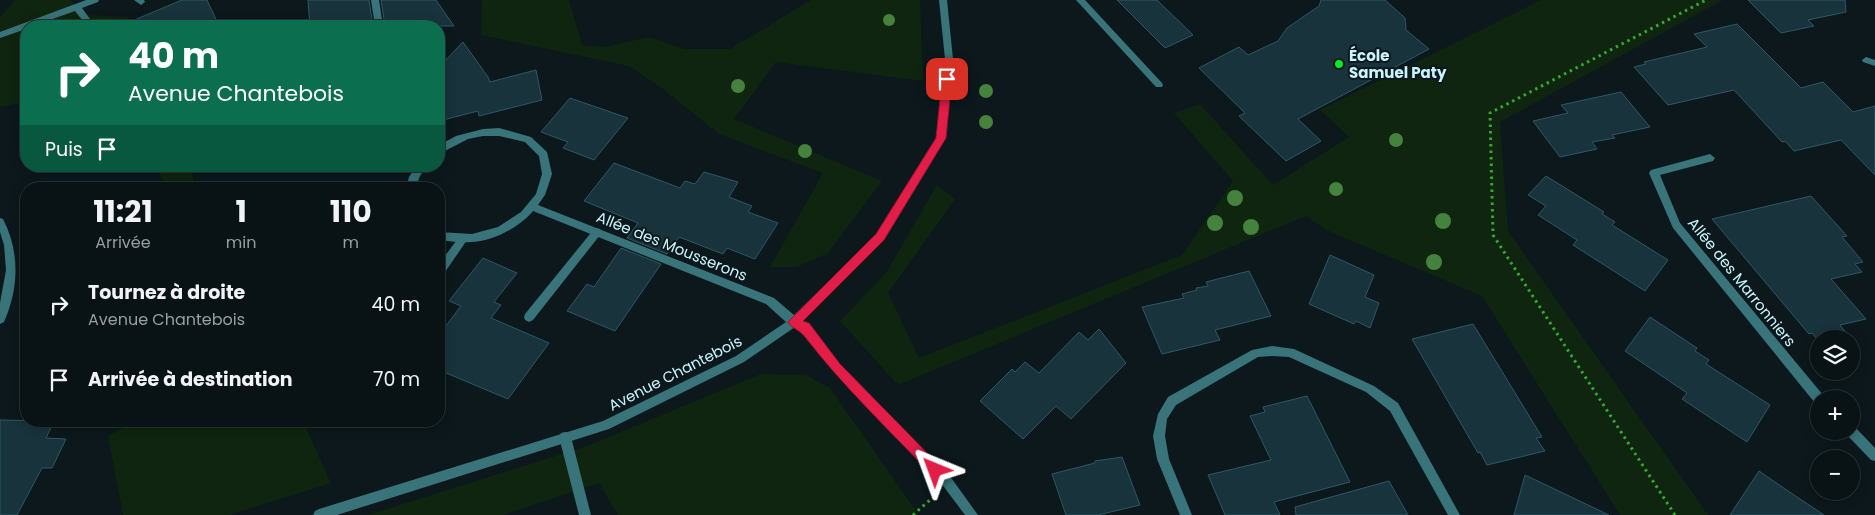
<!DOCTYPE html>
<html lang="fr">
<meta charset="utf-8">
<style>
body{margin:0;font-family:Poppins,sans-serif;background:#172022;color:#f1f3f6;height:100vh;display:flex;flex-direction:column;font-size:19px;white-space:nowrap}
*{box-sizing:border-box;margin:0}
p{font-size:16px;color:#999ea0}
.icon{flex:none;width:28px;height:28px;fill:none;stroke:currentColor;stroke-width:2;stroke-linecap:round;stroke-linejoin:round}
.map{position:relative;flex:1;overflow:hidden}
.side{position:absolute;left:20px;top:182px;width:425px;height:245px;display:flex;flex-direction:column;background:#091215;border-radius:20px;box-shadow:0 2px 12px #0003,0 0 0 1px #293234}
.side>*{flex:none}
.hud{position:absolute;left:20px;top:20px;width:425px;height:152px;border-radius:20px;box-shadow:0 2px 12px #0003,0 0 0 1px #293234;background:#0b6e4f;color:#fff;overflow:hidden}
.tools{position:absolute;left:1810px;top:330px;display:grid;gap:10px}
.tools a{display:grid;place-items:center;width:50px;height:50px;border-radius:50%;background:#091215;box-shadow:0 2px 12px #0003,0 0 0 1px #293234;font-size:25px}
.pin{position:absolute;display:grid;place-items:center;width:42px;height:42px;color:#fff;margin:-21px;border-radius:10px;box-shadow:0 2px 8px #0006}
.me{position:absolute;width:55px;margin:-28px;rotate:316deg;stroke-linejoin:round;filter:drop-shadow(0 0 4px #0008)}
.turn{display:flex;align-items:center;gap:18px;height:105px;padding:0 25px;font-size:22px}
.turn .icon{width:65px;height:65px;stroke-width:2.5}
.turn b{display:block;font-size:35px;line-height:42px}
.then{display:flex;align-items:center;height:48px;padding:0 25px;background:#0003;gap:10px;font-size:19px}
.eta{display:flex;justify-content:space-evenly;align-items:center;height:85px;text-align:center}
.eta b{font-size:30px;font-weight:700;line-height:35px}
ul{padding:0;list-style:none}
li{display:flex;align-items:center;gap:15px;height:75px;padding:0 25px}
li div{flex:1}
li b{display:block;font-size:19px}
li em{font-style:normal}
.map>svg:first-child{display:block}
.green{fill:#0f250f}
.building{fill:#18333c;stroke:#2b5967}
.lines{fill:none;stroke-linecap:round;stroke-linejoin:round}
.path{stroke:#33a930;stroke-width:3;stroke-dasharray:2.5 4;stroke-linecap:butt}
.lane{fill:#387479;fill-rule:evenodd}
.street{fill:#387479;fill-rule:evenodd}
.tree{fill:#45823d}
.route{fill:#e11d48;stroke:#92132f}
.poi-dot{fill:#08ea27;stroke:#0c181c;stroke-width:2}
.labels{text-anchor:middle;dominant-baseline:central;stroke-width:4;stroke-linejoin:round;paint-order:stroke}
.poi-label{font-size:15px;font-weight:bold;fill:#c8f5fd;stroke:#0c181c;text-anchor:start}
.street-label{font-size:15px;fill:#c8f5fd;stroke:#0c181c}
</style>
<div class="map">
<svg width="1875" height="515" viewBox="0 0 1875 515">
<rect width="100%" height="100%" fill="#0c181c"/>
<path class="green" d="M15,0h55l18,15 40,2 3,9h-105v76l-26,5v-90z
M482,0h87l13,45 23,2 44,-10 35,12h46l81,-49h109l3,81 -147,-19 -42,57 148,62 -54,72 -31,14h-27l53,-94 -104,-39 -56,-45 -34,-23 -148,-31z
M1541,0h182l-223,122 8,109 200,284h-88l-138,-219 -156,-66 -20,-14 -408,169 -58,-64 46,-48 51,-88 18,14 -67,94 31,65 263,-103 51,-74 -59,-68 26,-9 73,81 76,-48 -29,-27z
M158,166h30l10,23h-33z
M761,374l45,1 24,13 89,127h-301l-19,-32 -96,32h-135l219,-69z
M137,421h166l28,62 -102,32h-106l-15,-79z"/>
<path class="building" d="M182,0h25l12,26h-99z
M308,0h61l4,26h-63z
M381,0h55l18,26h-69z
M1117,0h40l36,35 -28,13z
M1321,0h64l20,18 1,12 23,19 -131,70 23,22 -35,20 -47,-45 6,-3 -46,-45 40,-21 9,8 30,-14 9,-13 32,-22z
M1748,0h97l1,12 -38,8 6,6 -33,7z
M1737,24l64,64 22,-6 30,30 22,-6v69l-34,-35 -47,11 -9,-10 -3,1 -48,-52 -66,15 -34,-38 12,-3 -2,-2 63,-15 -13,-13z
M463,42l25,35 2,5 46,-12 6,30 -63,16 -1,-5 -39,10v-54z
M1621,92l29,35 -38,8 3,3 -23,4 5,7 -37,8 -27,-36 35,-8 -7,-8z
M570,98l58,20 -34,42 -31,-12 5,-6 -27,-10z
M614,163l66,25 5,-7 10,3 9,-12 34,10 -9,15 23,9 -4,6 30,11 -23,36 -28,-11 -4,6 -44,-17 -12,17 -40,-16 11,-15 -54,-22z
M1546,176l58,36 -2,2 13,8 -3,3 56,35 -23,31 -72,-46 4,-5 -39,-25 8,-9 -18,-11z
M1811,196l36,40 -5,1 21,25 -8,2 7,8 -31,7 35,40 -26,6 11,14h-34l-5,-6 -3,1 -97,-115z
M621,248l40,16 -46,67 -48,-20 20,-27 7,3z
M1330,255l44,20 -9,22 14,6 -9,25 -14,-7 -2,3 -45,-20z
M483,258l34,15 -23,29 7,3 -10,13 58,25 -41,56 -69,-29v-35l22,-29 -12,-5z
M1249,271l22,45 -56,14 5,10 -58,14 -20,-47 42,-9 -2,-4 15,-4 -1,-2 12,-2 -2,-4z
M1650,317l47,31 -2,3 14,9 -3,4 64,41 -23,37 -65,-43 5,-6 -62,-42z
M1473,324l69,113 -6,1 9,13 -58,14 -7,-13 -2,1 -66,-114z
M1099,329l27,34 -55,56 -15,-13 -33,33 -43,-38 32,-32 3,3 10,-10 14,11 40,-41 9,8z
M1307,396l43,86 -76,20 6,13h-55l-17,-40 63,-15 -21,-44 15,-4 -2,-5z
M0,420l54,1 -8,17 20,1 -14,29h-10l-25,47h-17z
M1122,457l18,48 -42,10h-32l-14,-41 43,-11v-2z
M1759,471l26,18 39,26h-94z
M1525,475l84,40h-95z
M1389,481l19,34h-112l-1,-8z"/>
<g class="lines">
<path class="path" d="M913,515l18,-16
M1675,515l-182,-280 -3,-122 216,-113"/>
<path class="lane" d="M86,0h13l-1,2 -16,6 13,18h-8l-12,-15 -42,15h-7v3l-26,9v-6z
M134,0h10l1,2 -4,3z
M1076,0h9l77,83 1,2 -1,2h-6z
M597,228l3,1 2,3 -2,3 -67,85 -4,2 -4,-2 -1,-3 1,-3 69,-85z
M462,236l3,1 2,3 -2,3 -22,32 -4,1v-12l20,-27z
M565,432l4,1 2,4 20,78h-12l-20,-78 2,-4z"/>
<path class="street" d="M371,0h8l4,26h-8z
M939,0h8l6,59 -7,79 -63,102 -81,81 7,3 31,40 112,115 26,36h-13l-21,-28 -112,-117 -31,-40 -6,-3 -51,35 -135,67 -272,86h-24l2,-4 4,-2 284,-88 133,-65 50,-34 -20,-18 -233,-93c-13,16 -41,31 -62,31 -11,1 -22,-1 -32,-2v-8l33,2 26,-7 23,-15 15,-18 6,-20 -3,-18 -14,-14 -26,-6h-16l-15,3 -29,15v-9l17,-9 27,-7 16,-1 32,9 16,15 5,22 -7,21 -7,10 236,93 20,17 83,-81 59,-96 9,-79z
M1866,57l9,3v6l-12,-4 -1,-2z
M1710,154l5,4 -2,3 -53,14 20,48 143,172 1,4h-5v5l-4,-1 -142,-175 -24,-55 2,-3z
M416,166h10l-7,12 -3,11h-10l3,-12z
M0,218l3,1c17,33 16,69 1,103l-4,2v-21l6,-33 -2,-25 -4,-13z
M1272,346l22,3 80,37 24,17 62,112h-12l-58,-104 -24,-19 -77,-35 -17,-1 -14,1 -82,48 -9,14 -2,17 4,23 23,56h-12l-23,-56 -4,-23 5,-22 10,-17 84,-47z
M1851,426l4,1 20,21v13l-4,-1 -24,-25 -1,-4h5z"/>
</g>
<g class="tree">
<circle cx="889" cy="20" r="6"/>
<circle cx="738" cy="86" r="7"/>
<circle cx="986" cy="91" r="7"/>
<circle cx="986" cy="122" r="7"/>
<circle cx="1396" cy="140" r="7"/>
<circle cx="805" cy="151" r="7"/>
<circle cx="1336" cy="189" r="7"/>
<circle cx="1235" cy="198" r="8"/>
<circle cx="1443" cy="221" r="8"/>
<circle cx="1215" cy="223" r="8"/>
<circle cx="1251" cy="227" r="8"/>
<circle cx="1434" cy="262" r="8"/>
</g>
<path class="route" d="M947,75l5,4 -6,59 -62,102 -81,81 6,2 31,41 100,102 2,4 -2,4 -5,2 -4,-2c-43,-45 -88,-88 -126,-137 -5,-7 -14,-9 -17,-15l88,-88 60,-96 6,-59z"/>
<circle class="poi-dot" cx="1339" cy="64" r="5"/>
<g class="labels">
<g class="poi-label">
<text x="1349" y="55">École<tspan x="1349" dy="17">Samuel Paty</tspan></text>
</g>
<g class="street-label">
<text transform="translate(672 246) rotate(22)">Allée des Mousserons</text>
<text transform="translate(1742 282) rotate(51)">Allée des Marronniers</text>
<text transform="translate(675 373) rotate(-27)">Avenue Chantebois</text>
</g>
</g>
</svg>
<div class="tools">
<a><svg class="icon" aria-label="layers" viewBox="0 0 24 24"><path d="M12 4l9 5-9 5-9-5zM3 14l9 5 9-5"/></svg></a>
<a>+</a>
<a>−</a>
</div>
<div class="pin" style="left:947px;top:79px;background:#d93025"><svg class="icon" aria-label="arrive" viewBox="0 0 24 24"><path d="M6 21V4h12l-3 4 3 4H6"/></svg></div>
<svg class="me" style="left:935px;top:470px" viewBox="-20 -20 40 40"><path d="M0-17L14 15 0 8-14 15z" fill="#e11d48" stroke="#fff" stroke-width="4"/></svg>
<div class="hud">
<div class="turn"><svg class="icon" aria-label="right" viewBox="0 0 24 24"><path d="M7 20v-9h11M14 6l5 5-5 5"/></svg><div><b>40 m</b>Avenue Chantebois</div></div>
<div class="then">Puis<svg class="icon" aria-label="arrive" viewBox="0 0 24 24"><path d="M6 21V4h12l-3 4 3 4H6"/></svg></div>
</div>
<section class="side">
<div class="eta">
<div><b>11:21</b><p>Arrivée</p></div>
<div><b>1</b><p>min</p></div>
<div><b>110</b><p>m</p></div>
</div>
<ul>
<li><svg class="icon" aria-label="right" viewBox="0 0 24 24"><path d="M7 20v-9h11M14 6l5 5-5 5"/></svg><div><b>Tournez à droite</b><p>Avenue Chantebois</p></div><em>40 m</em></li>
<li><svg class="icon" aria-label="arrive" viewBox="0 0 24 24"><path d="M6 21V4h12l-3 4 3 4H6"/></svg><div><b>Arrivée à destination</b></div><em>70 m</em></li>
</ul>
</section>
</div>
